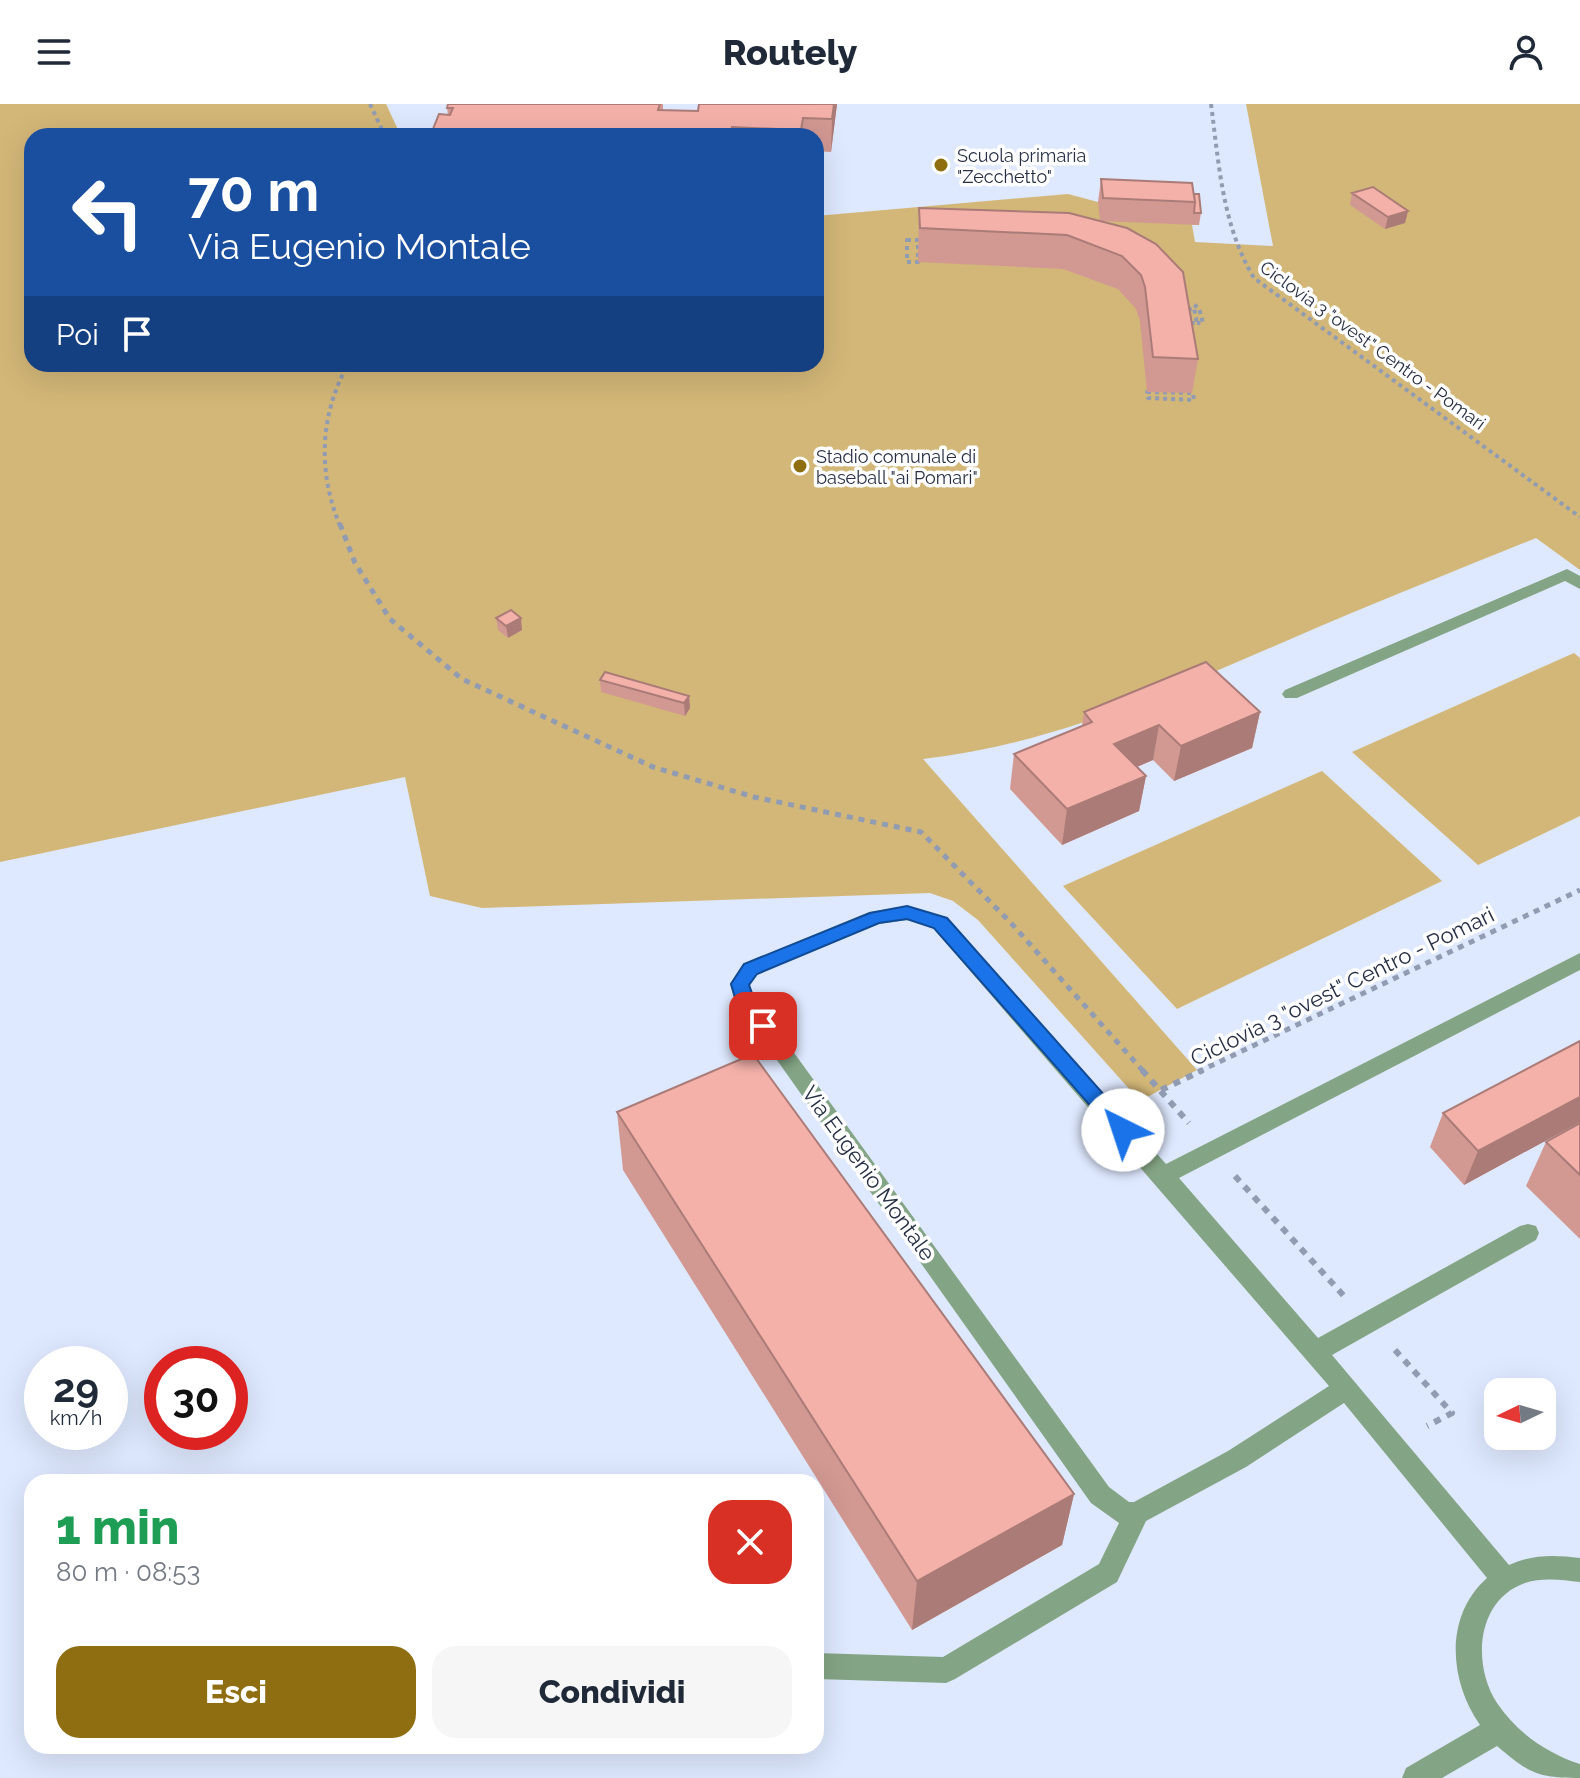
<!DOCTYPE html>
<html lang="it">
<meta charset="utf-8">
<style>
body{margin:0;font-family:Raleway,sans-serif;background:#f6f6f7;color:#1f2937;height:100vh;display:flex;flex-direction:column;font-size:30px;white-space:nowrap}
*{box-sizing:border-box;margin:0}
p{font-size:26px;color:#747a83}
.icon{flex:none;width:44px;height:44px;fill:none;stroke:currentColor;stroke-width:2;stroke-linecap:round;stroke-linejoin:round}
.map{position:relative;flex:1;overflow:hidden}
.details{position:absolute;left:24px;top:1370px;width:800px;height:280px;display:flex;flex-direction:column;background:#fff;border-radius:24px;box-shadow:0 8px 32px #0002}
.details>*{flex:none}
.top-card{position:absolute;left:24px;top:24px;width:800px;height:244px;border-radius:24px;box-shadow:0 8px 32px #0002;background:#1a4fa0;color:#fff;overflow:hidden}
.needle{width:52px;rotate:265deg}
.fabs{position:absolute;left:1484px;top:1274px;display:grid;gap:16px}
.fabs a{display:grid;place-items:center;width:72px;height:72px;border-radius:16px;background:#fff;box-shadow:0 8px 32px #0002;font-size:40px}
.speed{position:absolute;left:24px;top:1242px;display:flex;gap:16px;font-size:40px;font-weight:700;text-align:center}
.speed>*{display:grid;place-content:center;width:104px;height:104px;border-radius:50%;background:#fff;box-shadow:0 8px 32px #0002;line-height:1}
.speed small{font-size:20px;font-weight:400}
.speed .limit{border:12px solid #d22;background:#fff;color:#111}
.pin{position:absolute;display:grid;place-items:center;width:68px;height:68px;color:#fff;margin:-34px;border-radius:16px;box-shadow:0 4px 12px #0006}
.me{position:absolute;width:88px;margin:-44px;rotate:319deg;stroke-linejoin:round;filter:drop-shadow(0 0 6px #0008)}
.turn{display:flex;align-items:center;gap:28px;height:168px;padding:0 32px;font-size:36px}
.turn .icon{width:104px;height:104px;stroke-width:2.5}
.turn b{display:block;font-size:56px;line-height:68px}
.then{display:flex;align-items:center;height:76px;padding:0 32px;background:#0003;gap:16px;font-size:30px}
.round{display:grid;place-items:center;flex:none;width:84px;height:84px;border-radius:24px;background:#f6f6f7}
.head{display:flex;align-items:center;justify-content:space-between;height:136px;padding:0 32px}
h1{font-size:48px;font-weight:800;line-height:60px;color:#1e9e55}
.primary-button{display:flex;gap:16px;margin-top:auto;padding:16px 32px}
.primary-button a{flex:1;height:92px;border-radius:24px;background:#8f6d11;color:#fff;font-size:32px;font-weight:800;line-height:92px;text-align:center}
.primary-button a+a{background:#f6f6f7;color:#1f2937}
header{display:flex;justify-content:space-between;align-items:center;height:104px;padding:0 32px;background:#fff;font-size:36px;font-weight:800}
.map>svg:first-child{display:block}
.green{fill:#d3b778}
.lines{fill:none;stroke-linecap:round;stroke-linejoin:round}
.path-far2{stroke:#919bb1;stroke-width:4;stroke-dasharray:4 4;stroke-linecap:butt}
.path-far1{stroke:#919bb1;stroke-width:5;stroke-dasharray:6 6;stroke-linecap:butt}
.path{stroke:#919bb1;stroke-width:6;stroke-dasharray:7 7;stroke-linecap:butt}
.minor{fill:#84a585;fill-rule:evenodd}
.wall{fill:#d29892}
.shaded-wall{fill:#ab7c77}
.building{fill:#f4b1aa;stroke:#ab7c77;stroke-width:2}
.route{fill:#1a73e8;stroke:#114b97;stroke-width:2}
.poi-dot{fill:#8f6d11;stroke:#fff;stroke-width:3}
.labels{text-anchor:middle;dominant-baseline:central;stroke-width:7;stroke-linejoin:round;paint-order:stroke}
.far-poi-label{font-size:18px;fill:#262f44;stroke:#fff;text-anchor:start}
.far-street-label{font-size:18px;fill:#262f44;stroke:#fff}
.street-label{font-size:22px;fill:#262f44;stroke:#fff}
</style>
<header><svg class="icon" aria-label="menu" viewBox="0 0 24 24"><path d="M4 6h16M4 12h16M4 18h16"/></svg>Routely<svg class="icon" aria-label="person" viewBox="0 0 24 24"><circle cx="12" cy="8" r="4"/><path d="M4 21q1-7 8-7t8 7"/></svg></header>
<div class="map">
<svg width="1580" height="1674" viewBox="0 0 1580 1674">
<rect width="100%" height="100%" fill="#dee8fe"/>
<path class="green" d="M0,0h386l15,32h-369v228h784v-148l252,-22 30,8 99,4 2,19h-7l3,17 78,4 -27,-142h334v466l-44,-32c-81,33 -163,65 -243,100 -119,51 -240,107 -370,121l274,311 -57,31 -162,-181 -25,-19 -23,-8 -448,15 -52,-12 -25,-119 -405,85z
M1574,549l6,5v158l-102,49 -126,-113z
M1322,667l120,110 -265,128 -114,-123z"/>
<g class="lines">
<path class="path-far2" d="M370,0l15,32
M1211,0c8,60 11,121 43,174l326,239
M907,136h11v22h-11z
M1194,201l5,3 4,15h-6
M1188,206l6,-2 3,15h-9
M1147,288l46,1 1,7 -46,-2z
M340,422c-22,-54 -21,-109 8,-162"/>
<path class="path-far1" d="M340,420l15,39 35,56 72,60 191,88 101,30 167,35 90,91 133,149
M1198,968l382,-182"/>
<path class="path" d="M1142,966l47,53
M1161,986l42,-20
M1235,1072l109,120
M1395,1246l57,63 -25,13"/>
<path class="minor" d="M1567,465l13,7v13l-15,-8 -268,117h-12l-3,-4 3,-4z
M907,802l40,12 219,246 414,-211v17l-401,208 139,160 202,-112 8,-2 8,2 3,7 -3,7 -204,115 177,210c24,-11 46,-10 71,-7v24c-18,-2 -37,-5 -55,1 -49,17 -53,82 -28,120 20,30 50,50 83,61v14c-42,0 -50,-4 -83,-32l-55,32h-40l4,-10 74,-43c-31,-44 -36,-109 7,-147l-143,-175 -98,64 -100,54 -29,61 -162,97 -9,4 -130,-4v-26l127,4 156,-93 20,-41 -28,-20 -356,-502 -5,-17 13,-20 126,-52zM907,816l26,8 396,458 -101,65 -94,51h-5l-20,-15 -354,-488 -5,-14 7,-11 122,-50z"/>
</g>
<path class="wall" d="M448,0h215v6l35,1 139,-7 -6,48 -15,-1v-15h-382l-1,-7 15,-14 -1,-7z
M1101,75l93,15 7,19 -2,12 -99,-4 -2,-19z
M1352,89l56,18 -3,12 -20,6 -35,-24z
M919,104l208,20 71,131 -6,34 -45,-1 -7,-71 -4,-12 -18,-20 -55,-20 -145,-7z
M496,514l26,12 -14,8 -10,-8z
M600,576l89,16 1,12 -5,8 -84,-24z
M1084,608h176l-8,36 -78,33 -21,-21 -16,7 9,9 -7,35 -77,34 -52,-56 4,-35 68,-28z
M1580,937v81l-116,63 -34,-38 13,-34z
M617,1008l457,382 -12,51 -150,85 -289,-460z
M1580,1019v116l-54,-53 20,-44z"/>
<path class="shaded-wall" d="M834,0h3l-6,48 1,-33z
M1408,107l-3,12 -20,6 3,-12z
M521,514l1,12 -14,8 -2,-12z
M689,592l1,12 -5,8 -1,-13z
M1260,608l-8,36 -78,33 7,-35z
M1159,621l-6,35 -45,19 6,-35z
M1146,672l-7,35 -77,34 5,-36z
M1580,993v25l-116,63 14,-34z
M1074,1390l-12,51 -150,85 5,-49z"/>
<path class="building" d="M448,0h212l-2,6 40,1 1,-7h135l-2,15 -29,-1 -2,12 -69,-3 -1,9 -30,-1 -1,1h-220l2,-5 -49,-2 6,-15 11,1 3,-7h-6z
M1101,75l91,4 3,19 -92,-4z
M1373,83l35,24 -20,6 -36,-24z
M1194,90h5l2,19h-7l1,-11z
M919,104l150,5 58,15 29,16 27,28 15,87 -45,-2 -8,-70 -4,-12 -19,-19 -55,-21 -147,-7z
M511,506l10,8 -15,8 -10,-8z
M1206,558l54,50 -79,34 -22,-21 -45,19 32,32 -79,33 -53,-55 78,-32 -8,-10z
M605,568l84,24 -5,7 -84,-23z
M1580,937v56l-102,54 -35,-38z
M753,950l321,440 -157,87 -300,-469z
M1580,1019v52l-34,-33z"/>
<path class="route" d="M907,802l40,12 183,206 2,6 -2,5h-14l-182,-207 -27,-9 -28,4 -122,51 -8,11 5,14 18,27 -3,5h-13l-20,-30 -5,-17 13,-20 126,-51z"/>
<g class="poi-dot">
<circle cx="941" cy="61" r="8"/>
<circle cx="800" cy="362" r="8"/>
</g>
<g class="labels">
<g class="far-poi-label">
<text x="957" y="51">Scuola primaria<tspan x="957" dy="21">"Zecchetto"</tspan></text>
<text x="816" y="352">Stadio comunale di<tspan x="816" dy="21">baseball "ai Pomari"</tspan></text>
</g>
<g class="far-street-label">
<text transform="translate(1373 241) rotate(36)">Ciclovia 3 "ovest" Centro - Pomari</text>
</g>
<g class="street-label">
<text transform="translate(1342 882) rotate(-26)">Ciclovia 3 "ovest" Centro - Pomari</text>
<text transform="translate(869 1069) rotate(54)">Via Eugenio Montale</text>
</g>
</g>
</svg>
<div class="fabs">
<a><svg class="needle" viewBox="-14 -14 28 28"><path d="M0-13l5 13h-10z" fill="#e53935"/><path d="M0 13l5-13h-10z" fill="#747a83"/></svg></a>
</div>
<div class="speed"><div>29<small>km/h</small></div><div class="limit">30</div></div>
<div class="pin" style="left:763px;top:922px;background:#d93025"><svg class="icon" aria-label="arrive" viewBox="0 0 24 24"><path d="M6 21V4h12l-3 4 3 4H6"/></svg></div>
<svg class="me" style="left:1123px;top:1026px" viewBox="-20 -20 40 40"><circle r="19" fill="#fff"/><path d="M0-13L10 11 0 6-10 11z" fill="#1a73e8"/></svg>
<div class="top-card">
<div class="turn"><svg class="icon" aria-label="left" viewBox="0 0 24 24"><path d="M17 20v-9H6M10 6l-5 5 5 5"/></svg><div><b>70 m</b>Via Eugenio Montale</div></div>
<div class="then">Poi<svg class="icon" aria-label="arrive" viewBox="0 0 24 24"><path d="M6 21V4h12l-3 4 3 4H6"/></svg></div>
</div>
<section class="details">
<div class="head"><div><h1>1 min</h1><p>80 m · 08:53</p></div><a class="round" style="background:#d93025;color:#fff"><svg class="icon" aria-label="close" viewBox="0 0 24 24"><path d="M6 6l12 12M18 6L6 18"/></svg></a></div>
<div class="primary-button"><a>Esci</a><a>Condividi</a></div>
</section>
</div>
